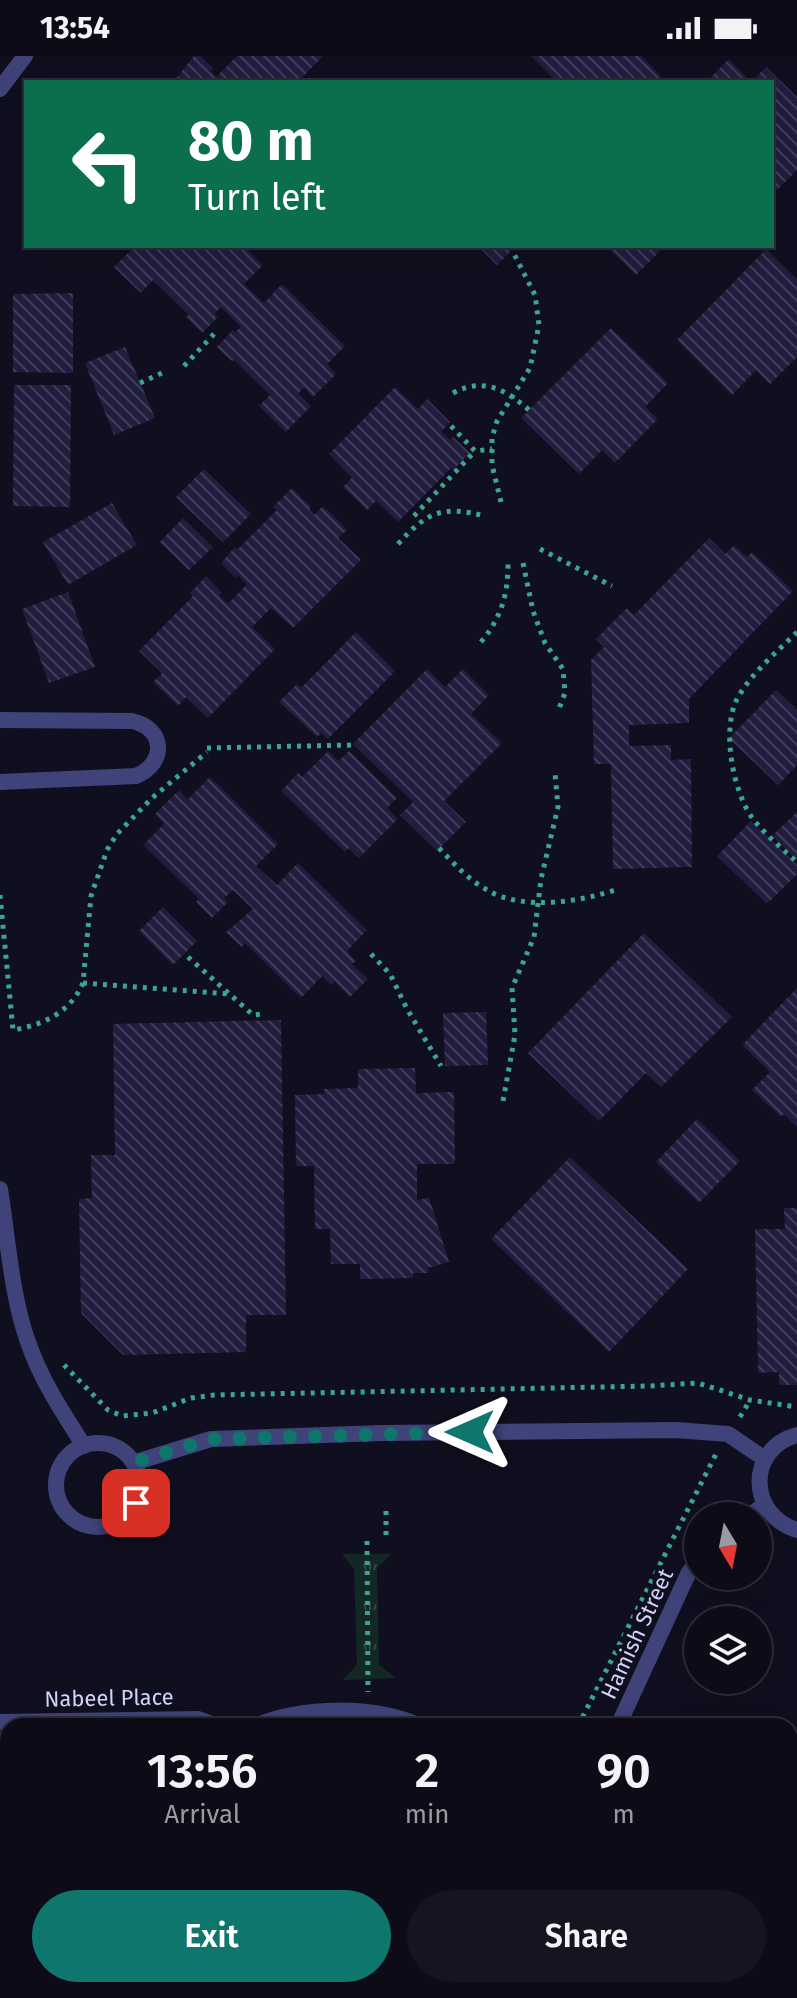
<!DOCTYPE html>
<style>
body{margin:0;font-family:"Fira Sans",sans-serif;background:#151420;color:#f1f3f6;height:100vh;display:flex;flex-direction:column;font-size:30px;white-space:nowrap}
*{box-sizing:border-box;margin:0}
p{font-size:26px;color:#9a9ba1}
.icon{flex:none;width:44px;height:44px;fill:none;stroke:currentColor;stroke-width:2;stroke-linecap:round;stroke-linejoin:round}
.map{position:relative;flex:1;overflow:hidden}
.details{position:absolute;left:0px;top:1662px;width:798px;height:280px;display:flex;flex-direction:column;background:#0c0b17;border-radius:24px 24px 0 0;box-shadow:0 8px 32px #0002,0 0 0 2px #2c2b36}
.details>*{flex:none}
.top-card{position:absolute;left:24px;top:24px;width:750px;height:168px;border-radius:0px;box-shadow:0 8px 32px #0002,0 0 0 2px #2c2b36;background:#0b6e4f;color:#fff;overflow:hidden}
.needle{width:52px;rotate:170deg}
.controls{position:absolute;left:684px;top:1446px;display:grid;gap:16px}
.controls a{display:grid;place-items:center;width:88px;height:88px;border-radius:50%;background:#0c0b17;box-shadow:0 8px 32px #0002,0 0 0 2px #2c2b36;font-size:40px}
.pin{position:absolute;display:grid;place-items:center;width:68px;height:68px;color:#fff;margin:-34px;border-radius:16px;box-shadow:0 4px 12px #0006}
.me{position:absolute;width:88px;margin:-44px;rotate:270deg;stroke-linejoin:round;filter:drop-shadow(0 0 6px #0008)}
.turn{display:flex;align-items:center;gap:28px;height:168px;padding:0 32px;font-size:36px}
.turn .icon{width:104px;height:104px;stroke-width:2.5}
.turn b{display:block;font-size:56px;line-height:68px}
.eta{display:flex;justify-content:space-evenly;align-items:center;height:136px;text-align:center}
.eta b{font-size:48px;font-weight:600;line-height:56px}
.button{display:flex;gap:16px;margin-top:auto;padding:16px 32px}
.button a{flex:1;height:92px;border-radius:48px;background:#0f766e;color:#fff;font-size:32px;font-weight:600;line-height:92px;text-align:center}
.button a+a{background:#151420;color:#f1f3f6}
.status{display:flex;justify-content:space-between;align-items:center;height:56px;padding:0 40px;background:#0c0b17;direction:ltr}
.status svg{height:22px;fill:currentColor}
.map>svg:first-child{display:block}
.grass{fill:url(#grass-tufts)}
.building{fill:url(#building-back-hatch)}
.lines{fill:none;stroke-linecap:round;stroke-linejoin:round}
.path{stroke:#3ba593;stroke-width:5;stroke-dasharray:4 6;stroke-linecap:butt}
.service{stroke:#3f4379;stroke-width:16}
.minor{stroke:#3f4379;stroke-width:16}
.route{stroke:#0f766e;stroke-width:14;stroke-dasharray:0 25.2}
.labels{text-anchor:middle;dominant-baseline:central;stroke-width:8;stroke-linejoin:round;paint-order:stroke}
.street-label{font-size:22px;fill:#d2d2fa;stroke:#100f1f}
</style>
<div class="status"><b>13:54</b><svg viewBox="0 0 49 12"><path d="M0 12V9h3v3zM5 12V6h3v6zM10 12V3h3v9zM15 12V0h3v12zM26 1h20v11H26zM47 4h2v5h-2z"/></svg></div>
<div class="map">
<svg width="797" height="1942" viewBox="0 0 797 1942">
<defs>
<pattern id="grass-tufts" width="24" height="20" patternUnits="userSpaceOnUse" patternTransform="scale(2)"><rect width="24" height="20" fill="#132825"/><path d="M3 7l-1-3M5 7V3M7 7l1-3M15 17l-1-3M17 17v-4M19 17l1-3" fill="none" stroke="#344646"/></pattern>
<pattern id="building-back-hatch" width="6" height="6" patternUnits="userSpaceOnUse" patternTransform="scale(2)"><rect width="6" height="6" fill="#201d3e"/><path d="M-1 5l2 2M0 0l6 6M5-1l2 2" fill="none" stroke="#403d5b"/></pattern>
</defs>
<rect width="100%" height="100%" fill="#100f1f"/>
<path class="grass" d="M342,1498h49l-14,14 2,97 17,13 -53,2 14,-15 -3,-96z"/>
<path class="building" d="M194,0h7l12,12 -2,3 5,6 21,-21h86l-25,26h-125z
M531,0h110l20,20 -6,6h-98z
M729,3l22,23 15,-15 31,30v73l-25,25v-113h-66z
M135,190h12l5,5 5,-5h87l19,19 -19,19 20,19 18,-19 63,62 -18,18 9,10 -23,23 -9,-9 -6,5 13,13 -25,26 -27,-26 11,-11 -36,-35 -2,1 -15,-14 16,-17 2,2 6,-5 -20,-20 -7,7 4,3 -16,16 -16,-16 3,-2 -36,-35 -12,13 -27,-26z
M478,190h38l-19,19z
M606,190h59l-29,29z
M766,193l31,30v78l-27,27 -14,-14 -24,25 -55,-55z
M73,237v80l-60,-1v-78z
M611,272l57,55 -23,24 13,12 -43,44 -13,-13 -23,24 -58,-56z
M125,291l30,71 -41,17 -29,-72z
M14,329h57l-1,122 -57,-1z
M395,331l23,22 9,-10 23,23 -9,10 9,8 3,-3 17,16 -17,17 -2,-2 -53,54 -22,-21 -9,9 -24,-23 9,-9 -23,-24z
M204,413l47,45 -28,28 -47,-45z
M292,432l19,19 -2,2 5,6 9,-9 24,24 -9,8 23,22 -68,68 -22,-20 -19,19 23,22 -67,69 -22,-21 -8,9 -25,-24 9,-9 -23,-22 54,-55 -3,-3 16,-17 16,17 -3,2 9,9 19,-20 -9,-9 -2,3 -15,-15 14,-16 3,2 39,-39 -4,-3z
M112,447l25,42 -69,40 -25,-43z
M183,462l30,29 -24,23 -29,-28z
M709,482l16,16 9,-9 13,12 5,-5 41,39 -104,108v24l-60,2v21l42,-1v15l20,-1 1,108 -79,2 -2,-105h-17l-3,-104 13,-13 -8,-8 31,-31 7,7z
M68,536l27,75 -46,16 -27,-74z
M356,576l39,39 -67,68 -7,-6 -4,4 -38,-35 18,-18 4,4z
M427,613l18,18 18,-18 26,26 -18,19 31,29 -58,58 22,21 -29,29 -37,-36 13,-13 -60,-58z
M776,634l21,20v55l-19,20 -49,-47z
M328,695l10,10 11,-10 48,47 -10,10 11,11 -39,39 -10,-10 -4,4 -64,-61 17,-18 4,4z
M210,721l68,67 -22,22 21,19 21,-22 69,67 -20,21 9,10 -4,3 16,15 -18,18 -15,-15 -4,3 -9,-9 -21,22 -56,-55 -3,4 -16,-15 27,-23 -20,-19 -9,8 4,4 -16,16 -16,-16 3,-3 -56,-54 21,-21 -9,-10 24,-24 9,9z
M797,756v48l-25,-24z
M751,765l46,44v9l-30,30 -50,-48z
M163,851l34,34 -24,24 -34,-34z
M644,877l88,84 -71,70 -15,-14 -47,48 -71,-68z
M797,932v139l-13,-13 -3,3 -29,-27 18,-18 -28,-27z
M486,956l2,53 -43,1 -2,-53z
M281,964l5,295h-40v37l-123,3 -42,-42 -2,-114 13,-1 -1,-43h24l-2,-131z
M415,1012l1,25 38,-1 1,72h-38v37l12,-4 20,65 -21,6v5h-15v5l-53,1v-15h-29l-1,-35h-15l-1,-63h-18l-1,-71 29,-1v-5l34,-1v-19z
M697,1063l43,42 -41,42 -43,-41z
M570,1101l118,112 -79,83 -118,-113z
M784,1152h13v177h-18v-13l-21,1 -3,-144h30z"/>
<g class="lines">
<path class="path" d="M184,310l30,-32
M140,327l24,-11
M453,337c30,-16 52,-4 76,17
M451,370l24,25 17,-2
M501,446l-9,-37v-27l5,-17 33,-53 9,-43 -4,-30 -23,-45
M414,460l61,-65
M398,488c29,-32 44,-39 87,-28
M540,493l72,37
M523,507l10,48 12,32 18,26 2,24 -7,18
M797,576c-21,21 -47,42 -61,69 -14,31 -3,91 17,118 13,16 29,30 44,43
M481,586c20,-24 27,-47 27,-78
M207,692l147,-3
M439,792c15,16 30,32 48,42 35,21 94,12 131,-1
M0,839l13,135c30,-5 58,-18 70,-47l8,-87 16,-46 10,-16 35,-36 55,-46
M371,898l19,20 17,35 34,57
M188,901l65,58 10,-1
M83,927l147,11
M503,1045l12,-66 -3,-47 22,-51 7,-58 17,-72 -3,-34
M64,1309l44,45 14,6 30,-3 39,-15 23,-3 435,-9 49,-3 52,17 47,7
M740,1361l10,-17
M386,1455v30
M367,1485l1,151
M578,1670l139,-274
M531,1934v8
M608,1942l2,-3"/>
<path class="service" d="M0,33l25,-33
M0,664l132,1c33,7 35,42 4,55l-136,6
M0,1133c8,50 11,105 28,153 13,38 35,71 56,104
M56 1429a42 42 0 1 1 84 0a42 42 0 1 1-84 0Z
M133,1407l78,-24 171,-6 294,-3 52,4 37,25"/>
<path class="minor" d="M797,1379c-51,14 -49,80 0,95
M749,1460l15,-11
M0,1666l198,-3 19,7
M255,1670c47,-20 118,-21 165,0
M618,1670l70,-152 10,-13
M790,1903h7
M569,1934v8"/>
</g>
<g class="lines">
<path class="route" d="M136,1447c4,-15 3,-25 -3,-40l78,-24 259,-7"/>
</g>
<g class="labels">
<g class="street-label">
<text transform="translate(637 1578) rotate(-65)">Hamish Street</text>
<text transform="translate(109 1642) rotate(-1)">Nabeel Place</text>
</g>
</g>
</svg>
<div class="controls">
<a><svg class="needle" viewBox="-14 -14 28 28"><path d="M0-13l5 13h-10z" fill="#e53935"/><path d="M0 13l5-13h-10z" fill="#9a9ba1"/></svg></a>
<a><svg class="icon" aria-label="layers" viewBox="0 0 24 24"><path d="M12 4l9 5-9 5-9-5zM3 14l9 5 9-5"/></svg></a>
</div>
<div class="pin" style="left:136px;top:1447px;background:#d93025"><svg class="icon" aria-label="arrive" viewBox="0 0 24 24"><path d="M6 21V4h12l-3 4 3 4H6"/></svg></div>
<svg class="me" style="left:470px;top:1376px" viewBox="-20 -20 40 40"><path d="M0-17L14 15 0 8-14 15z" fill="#0f766e" stroke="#fff" stroke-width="4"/></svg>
<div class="top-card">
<div class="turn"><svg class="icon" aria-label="left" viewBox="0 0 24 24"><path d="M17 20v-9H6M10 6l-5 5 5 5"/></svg><div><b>80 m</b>Turn left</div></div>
</div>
<section class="details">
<div class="eta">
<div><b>13:56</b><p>Arrival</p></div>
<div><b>2</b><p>min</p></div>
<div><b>90</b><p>m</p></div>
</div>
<div class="button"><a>Exit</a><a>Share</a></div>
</section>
</div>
